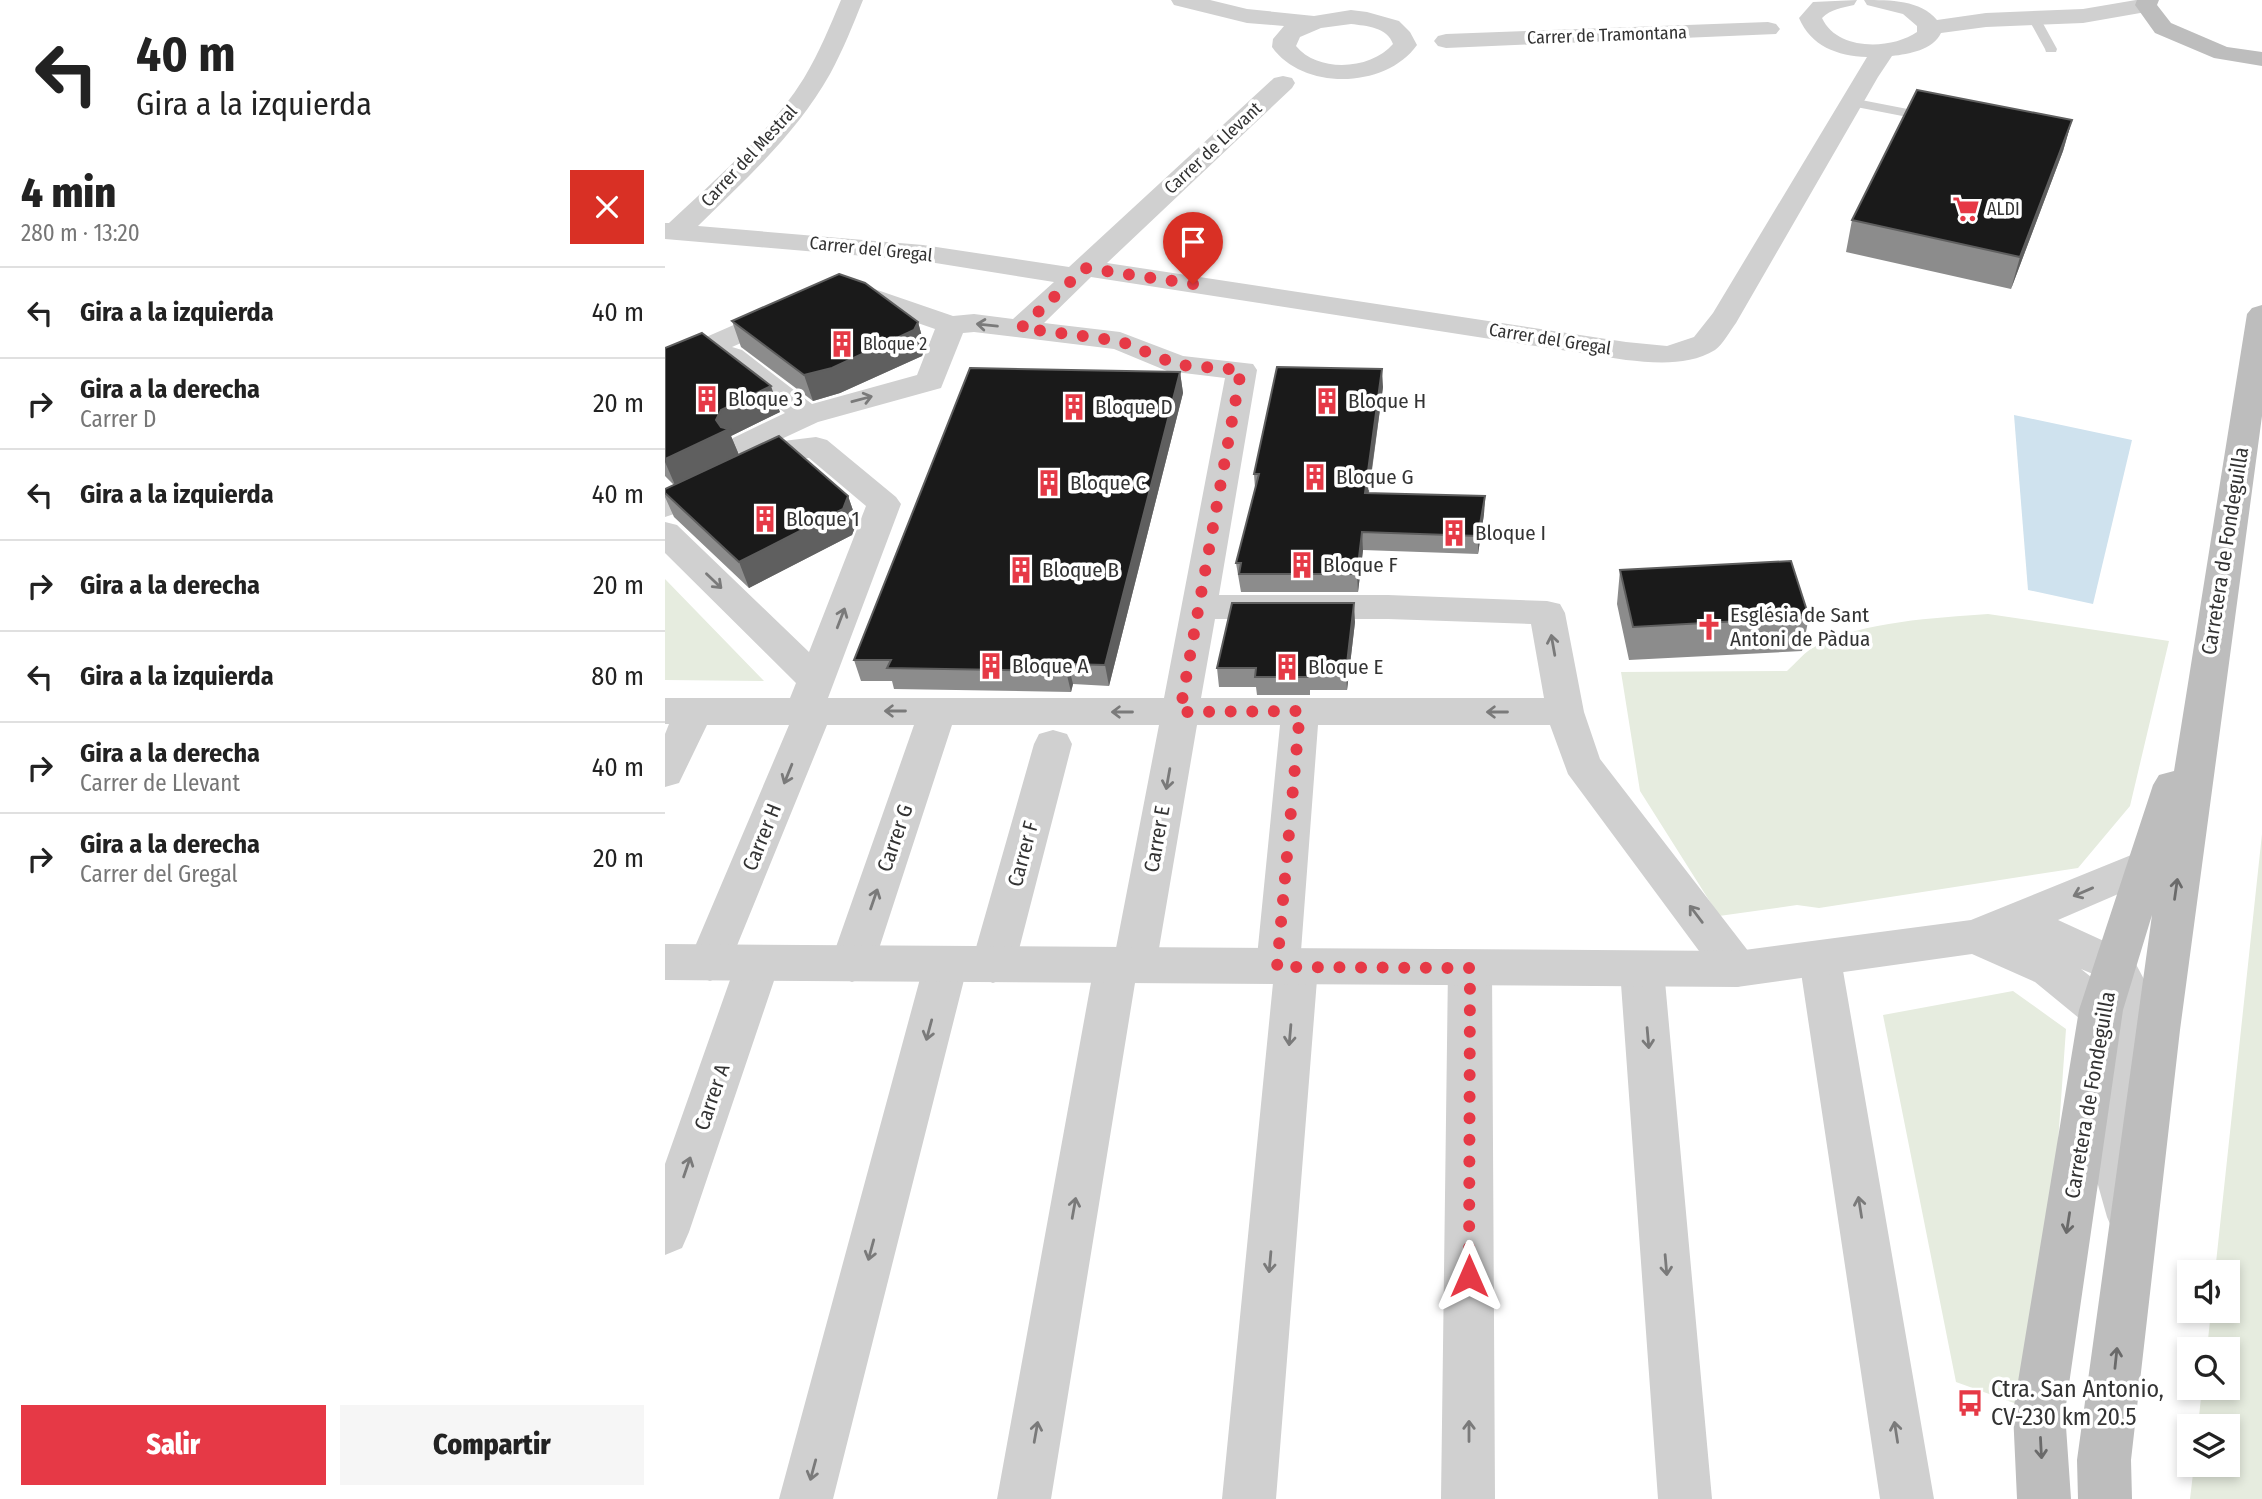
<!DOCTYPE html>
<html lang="es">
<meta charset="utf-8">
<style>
body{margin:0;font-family:"Fira Sans Condensed",sans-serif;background:#f6f6f6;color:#222;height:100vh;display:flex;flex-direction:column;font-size:26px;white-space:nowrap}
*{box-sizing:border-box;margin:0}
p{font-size:23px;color:#767676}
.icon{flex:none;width:38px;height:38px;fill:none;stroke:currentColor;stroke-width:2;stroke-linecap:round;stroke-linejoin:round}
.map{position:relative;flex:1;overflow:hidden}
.sheet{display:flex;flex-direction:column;background:#fff;width:665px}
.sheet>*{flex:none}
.banner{background:#fff;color:#222;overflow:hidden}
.buttons{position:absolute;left:1512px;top:1260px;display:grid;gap:14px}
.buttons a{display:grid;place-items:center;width:63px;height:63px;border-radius:0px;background:#fff;box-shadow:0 4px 10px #0003;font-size:35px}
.pin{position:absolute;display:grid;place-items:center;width:60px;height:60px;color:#fff;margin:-72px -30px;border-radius:50% 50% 50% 0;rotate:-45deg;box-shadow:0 0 7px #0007}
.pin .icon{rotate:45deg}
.me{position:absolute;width:77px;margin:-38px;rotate:0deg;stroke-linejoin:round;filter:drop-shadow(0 0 5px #0008)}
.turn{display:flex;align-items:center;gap:24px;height:147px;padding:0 21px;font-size:32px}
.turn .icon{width:91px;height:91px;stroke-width:2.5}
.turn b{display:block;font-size:49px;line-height:60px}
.round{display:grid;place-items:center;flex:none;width:74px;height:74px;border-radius:0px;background:#f6f6f6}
.head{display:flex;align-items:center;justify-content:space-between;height:119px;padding:0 21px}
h1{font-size:42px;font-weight:800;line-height:52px}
.action{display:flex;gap:14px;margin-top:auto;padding:14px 21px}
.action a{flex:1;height:80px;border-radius:0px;background:#e63946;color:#fff;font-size:28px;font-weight:800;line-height:80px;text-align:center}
.action a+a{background:#f6f6f6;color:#222}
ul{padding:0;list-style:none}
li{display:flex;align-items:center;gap:21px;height:91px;padding:0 21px;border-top:2px solid #e0e0e0}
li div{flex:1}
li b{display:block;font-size:26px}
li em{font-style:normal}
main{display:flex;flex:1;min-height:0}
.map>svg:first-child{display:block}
.green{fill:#e6ecdf}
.water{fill:#cfe2ee}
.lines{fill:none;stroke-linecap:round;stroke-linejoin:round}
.service{fill:#d0d0d0;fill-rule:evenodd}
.minor{fill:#d0d0d0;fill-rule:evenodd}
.tertiary{fill:#d0d0d0;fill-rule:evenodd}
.secondary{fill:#bdbdbd;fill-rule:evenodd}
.wall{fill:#8c8c8c}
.shaded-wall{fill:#5f5f5f}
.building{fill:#1a1a1a;stroke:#5f5f5f;stroke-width:2}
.oneway{stroke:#7a7a7a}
.oneway2{stroke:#6a6a6a}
.route{stroke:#e63946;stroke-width:12;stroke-dasharray:0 21.6}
.labels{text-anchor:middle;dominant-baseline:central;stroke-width:7;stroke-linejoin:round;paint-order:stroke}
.far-street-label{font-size:18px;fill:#333;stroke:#fff}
.far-poi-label{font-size:18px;fill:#333;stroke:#fff;text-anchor:start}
.poi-label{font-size:21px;fill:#333;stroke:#fff;text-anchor:start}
.street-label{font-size:21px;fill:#333;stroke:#fff}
.near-poi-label{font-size:24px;fill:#333;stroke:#fff;text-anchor:start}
</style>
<main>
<section class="sheet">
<div class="banner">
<div class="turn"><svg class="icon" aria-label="left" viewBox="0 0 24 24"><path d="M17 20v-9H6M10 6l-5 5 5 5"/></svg><div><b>40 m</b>Gira a la izquierda</div></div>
</div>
<div class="head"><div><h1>4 min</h1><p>280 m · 13:20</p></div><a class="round" style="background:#d93025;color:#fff"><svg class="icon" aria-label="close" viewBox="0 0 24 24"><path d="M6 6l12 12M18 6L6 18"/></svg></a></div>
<ul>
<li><svg class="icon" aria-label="left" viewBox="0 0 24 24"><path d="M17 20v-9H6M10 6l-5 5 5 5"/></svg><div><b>Gira a la izquierda</b></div><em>40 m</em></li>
<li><svg class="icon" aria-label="right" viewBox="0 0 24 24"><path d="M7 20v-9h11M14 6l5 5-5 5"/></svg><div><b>Gira a la derecha</b><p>Carrer D</p></div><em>20 m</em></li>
<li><svg class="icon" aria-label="left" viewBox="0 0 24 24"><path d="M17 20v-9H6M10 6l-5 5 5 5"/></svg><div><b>Gira a la izquierda</b></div><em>40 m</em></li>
<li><svg class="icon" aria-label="right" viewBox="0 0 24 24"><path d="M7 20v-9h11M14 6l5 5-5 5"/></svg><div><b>Gira a la derecha</b></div><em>20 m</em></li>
<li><svg class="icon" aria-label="left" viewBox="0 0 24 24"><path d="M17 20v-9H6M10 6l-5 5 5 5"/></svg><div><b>Gira a la izquierda</b></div><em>80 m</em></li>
<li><svg class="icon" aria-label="right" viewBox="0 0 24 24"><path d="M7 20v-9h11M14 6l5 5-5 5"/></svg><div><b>Gira a la derecha</b><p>Carrer de Llevant</p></div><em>40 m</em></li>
<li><svg class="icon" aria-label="right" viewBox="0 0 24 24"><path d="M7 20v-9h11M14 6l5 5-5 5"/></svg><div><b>Gira a la derecha</b><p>Carrer del Gregal</p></div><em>20 m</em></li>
</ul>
<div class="action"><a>Salir</a><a>Compartir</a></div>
</section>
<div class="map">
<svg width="1597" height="1499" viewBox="0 0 1597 1499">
<rect width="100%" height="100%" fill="#fff"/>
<path class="green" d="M0,579l99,102 -99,-1z
M1323,614l181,27 -39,165 -52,62 -259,40 -22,-3 -78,11 -79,-125 -19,-119 166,-1c9,-8 18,-20 29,-25 48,-25 119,-28 172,-32z
M1597,834v665h-72l4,-34h34v-39h-30l4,-38h26v-39h-21l4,-38h17v-39h-13z
M1348,991l53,38 -27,383 -83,-30 -73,-367z"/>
<path class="water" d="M1349,415l118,25 -39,164 -65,-14z"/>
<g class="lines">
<path class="service" d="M1369,14l6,4 17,31 -1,3h-10l-1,-3 -17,-31z
M1186,98l77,15 7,4 -7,4 -82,-16v-6z"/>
<path class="minor" d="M176,0h22c-10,25 -20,50 -33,74 -33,59 -84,105 -132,152l225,19 146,22 205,-189 9,-2 9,2 3,5 -3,5 -185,175 519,79 41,4 27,-9 19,-24 154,-256c-30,-1 -56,-11 -68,-39l14,-16 44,-2 -3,5c-12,3 -23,4 -32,13 15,33 69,32 95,14v-6l-14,-12 -36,-9 -3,-5c26,0 57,0 73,20l49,-7 97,-4 53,-9h17l4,5 -3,5 -8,2 -63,11 -97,4 -45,6c-8,17 -32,21 -49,23l-14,21 -142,246c-6,8 -13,21 -21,27 -26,16 -60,13 -89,10l-535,-83 -47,46 76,9 63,24 70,8 4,6 -38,225h169l159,6 13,3 5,9 19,99 16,47 152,197 7,13 -7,13 -15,5 -15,-5 -154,-208 -18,-49h-232l-17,226 10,4 7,12 -42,532h-54l51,-516 -10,-4 -7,-12 24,-242h-83l-41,241 -7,12 -14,5 -84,516h-54l97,-533 7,-12 15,-6 43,-223h-207l-78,239 -7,12 -15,6 -15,-6 -7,-12 84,-239h-87l-102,250 -15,6 -15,-6 -7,-12 101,-238h-82l-28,58 -14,4v-53l4,-10h-4v-26h125l6,-15 -131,-130v-31l12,3 132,127 57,-146 -57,-48 -22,2 -110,53 -12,4v-24l83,-39 -15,-2 -5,-7 5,-7 52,-25 -65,-51 -3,-8 -52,21v-20l110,-48 10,-3 10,3 5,6 -5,6 -63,28 10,3 70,54 105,-29 18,-46 -101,-35 -4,-6 4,-6 10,-3 10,3 99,34 21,-2 39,5 41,-37 -131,-21 -258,-22v-16h4c48,-45 100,-89 135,-145 15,-25 26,-52 37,-78zM309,332l140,17 53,22 58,7 -61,320h-336l73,-194 -5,-7 -69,-57 -11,-3 -41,5 43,-20 123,-34 22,-55zM550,619h173l143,5 13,74h-343z
M506,0h39l37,9 67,7 37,-6 16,2 32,9 11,11 7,13c-31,44 -114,46 -145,2l1,-8 11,-13 -37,-3 -73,-18zM686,24c16,2 36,3 42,20 -22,26 -75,29 -97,2l4,-9 21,-9z
M1103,22l8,2 4,5 -4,5 -330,14 -8,-2 -4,-5 4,-5 8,-2z
M388,730l14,4 5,10 -57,221 -7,12 -15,6 -15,-6 -7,-12 63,-221 5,-10z
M1155,941l15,6 6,12 93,540h-54l-81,-540 6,-12z
M93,945l15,6 7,12 -91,269 -7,16 -17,7v-91l71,-201 7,-12z
M281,946l15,6 7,12 -135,535h-54l145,-535 7,-12z
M805,950l15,6 7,12 3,531h-54l7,-531 7,-12z
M977,952l15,5 7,13 48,529h-54l-38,-529 7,-13z"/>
<path class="tertiary" d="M1481,849l14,5 6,11 -6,11 -102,44 72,33 33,62 -26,138 18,64 -7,16 -17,6 -17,-6 -7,-16 -18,-64 29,-132 -17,7 -16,-5 -50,-41 -63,-28 -235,33 -1072,-7v-36l1072,7 234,-31zM1416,969l19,8 5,11z"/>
<path class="secondary" d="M1472,0h22l-2,5 14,18 56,24 35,5v14l-48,-8 -59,-25 -20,-28z
M1597,305v111l-82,614 -49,430 1,39h-54l-1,-39 75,-545 -29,95 -58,402 6,87h-54l-4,-87 66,-402 74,-225 6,-10 15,-4 73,-457 5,-6z"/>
</g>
<path class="wall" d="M1407,120l-9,31 -52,138 -165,-37 6,-32z
M67,321l186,1 7,26 -3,8 -82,37 -27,8 -72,-54z
M0,348l115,64 -49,24 8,19 109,41 9,26 -5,13 -103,53 -75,-71 -9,-20v-8l9,-4 -9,-9z
M515,372l3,21 -74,293 -36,-2 -2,8 -177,-3 -2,-8h-31l-7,-21z
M718,387l-14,106 116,3 -1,18 -6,40 -115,-4 -5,42h-117l-5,-29 19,-75 -1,-14z
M955,570l189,47 -7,34 -173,9 -12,-56z
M690,622l-8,68h-37v5h-53l-1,-8h-37l-2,-19z"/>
<path class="shaded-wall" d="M1407,120l-9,31 -52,138 9,-32z
M253,322l7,26 -3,8 -82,37 -27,8 -9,-26z
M717,369l1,18 -17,124 -1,-18z
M515,372l3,21 -74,293 -4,-21z
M106,386l9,26 -49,24 8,19 -64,30 -10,-23v-3l51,-39 5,-10z
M183,496l9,26 -5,13 -103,53 -10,-26z
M820,496l-1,18 -6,40v-18z
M697,532l1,18 -5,42 -1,-18z
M689,603l1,19 -8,68 -1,-18z
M403,664l5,20 -2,8 -5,-21z"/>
<path class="building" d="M1252,90l155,30 -52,137 -168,-37z
M174,274l26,9 53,39 -4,8 -82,38 -28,7 -72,-54z
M37,333l69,53 -50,24 -5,10 5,7 8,2 -64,30v-111z
M612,367l105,2 -17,124 120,3 -7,40 -116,-4 -5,42h-118l2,-11h-5l23,-89h-5z
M305,368l210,4 -75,293 -37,-1 -2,7 -179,-3 4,-8h-37z
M114,436l69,60 -5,13 -104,53 -74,-69v-4z
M1126,561l18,56 -176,10 -13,-57z
M567,603h122l-8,69h-38v5h-53l1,-9h-39z"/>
<defs><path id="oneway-shaft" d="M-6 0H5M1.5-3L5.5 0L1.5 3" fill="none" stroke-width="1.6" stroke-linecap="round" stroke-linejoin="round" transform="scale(1.75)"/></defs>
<g class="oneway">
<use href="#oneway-shaft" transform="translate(322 325) rotate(-174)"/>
<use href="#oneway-shaft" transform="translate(197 399) rotate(-15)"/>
<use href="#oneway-shaft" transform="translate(49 581) rotate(44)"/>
<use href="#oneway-shaft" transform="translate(176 618) rotate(-69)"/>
<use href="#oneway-shaft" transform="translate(888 645) rotate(-100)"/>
<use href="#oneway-shaft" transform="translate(230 711) rotate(-180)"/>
<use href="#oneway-shaft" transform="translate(457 712) rotate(-180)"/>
<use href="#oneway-shaft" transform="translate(832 712) rotate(-180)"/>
<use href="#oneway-shaft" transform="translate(123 774) rotate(112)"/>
<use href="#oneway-shaft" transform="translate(503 779) rotate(100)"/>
<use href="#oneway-shaft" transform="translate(1418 892) rotate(157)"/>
<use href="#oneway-shaft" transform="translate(209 899) rotate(-71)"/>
<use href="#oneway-shaft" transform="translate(1031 914) rotate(-127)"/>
<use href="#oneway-shaft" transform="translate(264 1030) rotate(105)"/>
<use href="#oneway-shaft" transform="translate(625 1035) rotate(95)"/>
<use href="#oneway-shaft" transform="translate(983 1038) rotate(85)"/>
<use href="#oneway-shaft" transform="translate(22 1167) rotate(-71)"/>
<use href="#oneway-shaft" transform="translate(1195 1207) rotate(-99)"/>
<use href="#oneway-shaft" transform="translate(409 1208) rotate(-80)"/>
<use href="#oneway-shaft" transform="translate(206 1250) rotate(105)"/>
<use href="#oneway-shaft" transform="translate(605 1262) rotate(95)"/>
<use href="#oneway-shaft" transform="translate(1001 1265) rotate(85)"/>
<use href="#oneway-shaft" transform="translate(804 1431) rotate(-90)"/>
<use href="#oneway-shaft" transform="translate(371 1432) rotate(-80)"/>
<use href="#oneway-shaft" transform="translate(1231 1432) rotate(-99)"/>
<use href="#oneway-shaft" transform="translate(148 1470) rotate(105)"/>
</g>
<g class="oneway2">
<use href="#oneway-shaft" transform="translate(1511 889) rotate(-82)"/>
<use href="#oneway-shaft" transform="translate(1403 1223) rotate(99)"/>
<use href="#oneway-shaft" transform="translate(1451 1358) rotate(-84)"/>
<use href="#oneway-shaft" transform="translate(1376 1448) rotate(87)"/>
</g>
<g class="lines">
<path class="route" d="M528,284l-108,-16 -64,60 99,13 58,24 63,5 -61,342 120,-1 -23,256 193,1 -1,308"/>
</g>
<defs>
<symbol id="supermarket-bare" viewBox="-9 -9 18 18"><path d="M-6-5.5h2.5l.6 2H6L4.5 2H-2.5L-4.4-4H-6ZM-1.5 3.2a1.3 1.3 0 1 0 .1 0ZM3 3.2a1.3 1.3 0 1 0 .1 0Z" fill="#e63946" stroke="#fff" stroke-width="2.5" paint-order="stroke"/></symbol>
<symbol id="building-bare" viewBox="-9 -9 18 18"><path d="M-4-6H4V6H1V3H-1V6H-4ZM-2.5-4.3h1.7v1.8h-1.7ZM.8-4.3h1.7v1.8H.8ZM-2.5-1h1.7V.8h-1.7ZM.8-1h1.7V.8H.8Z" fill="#e63946" stroke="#fff" stroke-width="2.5" paint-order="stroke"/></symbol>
<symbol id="church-bare" viewBox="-9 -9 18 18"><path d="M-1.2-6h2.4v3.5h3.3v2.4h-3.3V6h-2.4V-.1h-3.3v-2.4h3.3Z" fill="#e63946" stroke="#fff" stroke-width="2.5" paint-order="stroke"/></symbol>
<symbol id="bus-bare" viewBox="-9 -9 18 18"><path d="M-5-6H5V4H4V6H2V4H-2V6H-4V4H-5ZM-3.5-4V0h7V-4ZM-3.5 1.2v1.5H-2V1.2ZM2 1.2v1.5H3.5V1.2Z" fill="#e63946" stroke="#fff" stroke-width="2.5" paint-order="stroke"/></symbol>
</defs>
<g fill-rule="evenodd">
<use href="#supermarket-bare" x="1282" y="190" width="38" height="38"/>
<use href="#building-bare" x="158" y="325" width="38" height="38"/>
<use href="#building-bare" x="23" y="380" width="38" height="38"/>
<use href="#building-bare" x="643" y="382" width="38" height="38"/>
<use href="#building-bare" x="390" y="388" width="38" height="38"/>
<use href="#building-bare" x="631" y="458" width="38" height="38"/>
<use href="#building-bare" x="365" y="464" width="38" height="38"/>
<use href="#building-bare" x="81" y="500" width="38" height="38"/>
<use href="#building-bare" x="770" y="514" width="38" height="38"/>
<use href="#building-bare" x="618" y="546" width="38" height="38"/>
<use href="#building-bare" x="337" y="551" width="38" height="38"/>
<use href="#church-bare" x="1025" y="608" width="38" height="38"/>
<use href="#building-bare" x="307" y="647" width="38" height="38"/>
<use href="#building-bare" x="603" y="648" width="38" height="38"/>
<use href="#bus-bare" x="1286" y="1384" width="38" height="38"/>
</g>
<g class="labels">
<g class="far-street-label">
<text transform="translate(942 35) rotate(-2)">Carrer de Tramontana</text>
<text transform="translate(548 148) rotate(-43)">Carrer de Llevant</text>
<text transform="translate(84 156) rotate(-47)">Carrer del Mestral</text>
<text transform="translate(206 249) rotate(6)">Carrer del Gregal</text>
<text transform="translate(885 339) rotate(9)">Carrer del Gregal</text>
</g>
<g class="far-poi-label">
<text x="1322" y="209">ALDI</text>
<text x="198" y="344">Bloque 2</text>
</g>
<g class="poi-label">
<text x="63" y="399">Bloque 3</text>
<text x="683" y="401">Bloque H</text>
<text x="430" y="407">Bloque D</text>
<text x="671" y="477">Bloque G</text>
<text x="405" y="483">Bloque C</text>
<text x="121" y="519">Bloque 1</text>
<text x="810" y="533">Bloque I</text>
<text x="658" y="565">Bloque F</text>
<text x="377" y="570">Bloque B</text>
<text x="1065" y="615">Església de Sant<tspan x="1065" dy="24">Antoni de Pàdua</tspan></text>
<text x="347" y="666">Bloque A</text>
<text x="643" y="667">Bloque E</text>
</g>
<g class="street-label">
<text transform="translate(1560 551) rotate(-81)">Carretera de Fondeguilla</text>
<text transform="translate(97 837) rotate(-68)">Carrer H</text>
<text transform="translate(230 838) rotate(-71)">Carrer G</text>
<text transform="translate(492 839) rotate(-80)">Carrer E</text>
<text transform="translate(358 854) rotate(-75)">Carrer F</text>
<text transform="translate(1425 1095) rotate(-80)">Carretera de Fondeguilla</text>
<text transform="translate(47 1097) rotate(-71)">Carrer A</text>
</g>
<g class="near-poi-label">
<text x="1326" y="1389">Ctra. San Antonio,<tspan x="1326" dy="28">CV-230 km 20.5</tspan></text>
</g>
</g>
</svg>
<div class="buttons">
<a><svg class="icon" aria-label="sound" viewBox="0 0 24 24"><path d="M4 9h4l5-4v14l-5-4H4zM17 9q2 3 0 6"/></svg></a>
<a><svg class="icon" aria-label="search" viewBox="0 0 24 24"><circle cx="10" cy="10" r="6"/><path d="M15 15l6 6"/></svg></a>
<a><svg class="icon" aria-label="layers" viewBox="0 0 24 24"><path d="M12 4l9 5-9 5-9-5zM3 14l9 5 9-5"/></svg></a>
</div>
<div class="pin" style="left:528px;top:284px;background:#d93025"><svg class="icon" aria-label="arrive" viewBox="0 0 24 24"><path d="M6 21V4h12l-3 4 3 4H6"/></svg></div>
<svg class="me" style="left:804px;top:1276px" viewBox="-20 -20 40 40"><path d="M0-17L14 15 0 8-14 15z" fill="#e63946" stroke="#fff" stroke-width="4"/></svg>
</div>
</main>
